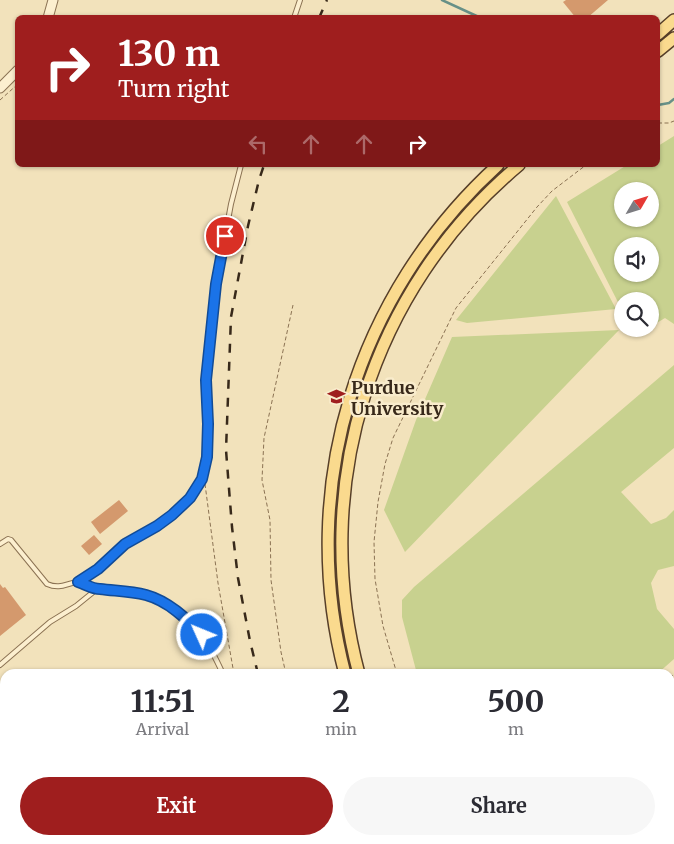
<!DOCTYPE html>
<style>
body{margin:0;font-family:Merriweather,serif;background:#f7f7f7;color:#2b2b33;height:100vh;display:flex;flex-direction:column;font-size:19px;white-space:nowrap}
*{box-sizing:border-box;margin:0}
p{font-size:16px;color:#7c7c81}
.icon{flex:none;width:28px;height:28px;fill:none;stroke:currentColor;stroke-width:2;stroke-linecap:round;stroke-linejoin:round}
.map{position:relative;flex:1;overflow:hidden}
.sheet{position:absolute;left:0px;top:669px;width:675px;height:176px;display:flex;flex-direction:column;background:#fff;border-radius:15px 15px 0 0;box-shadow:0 1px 4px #0004}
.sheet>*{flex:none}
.hud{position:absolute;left:15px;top:15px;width:645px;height:152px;border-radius:8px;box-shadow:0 1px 4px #0004;background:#9f1e1e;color:#fff;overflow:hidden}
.needle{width:32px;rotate:51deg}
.fabs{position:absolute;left:614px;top:182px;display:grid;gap:10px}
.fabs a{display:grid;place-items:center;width:45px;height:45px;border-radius:50%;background:#fff;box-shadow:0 1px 4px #0004;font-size:25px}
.pin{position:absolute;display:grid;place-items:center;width:42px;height:42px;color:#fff;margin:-21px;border:2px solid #fff;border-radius:50%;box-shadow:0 1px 5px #0007}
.me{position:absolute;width:55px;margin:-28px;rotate:314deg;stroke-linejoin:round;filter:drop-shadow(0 0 4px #0008)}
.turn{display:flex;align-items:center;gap:18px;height:105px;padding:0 20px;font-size:22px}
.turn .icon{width:65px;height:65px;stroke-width:2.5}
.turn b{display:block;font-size:35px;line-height:42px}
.lanes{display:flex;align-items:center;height:48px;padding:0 20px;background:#0003;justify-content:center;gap:25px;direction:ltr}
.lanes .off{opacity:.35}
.eta{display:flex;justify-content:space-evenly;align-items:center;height:85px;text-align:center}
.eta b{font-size:30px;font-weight:700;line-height:35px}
.action{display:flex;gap:10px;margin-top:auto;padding:10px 20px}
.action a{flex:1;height:58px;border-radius:30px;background:#9f1e1e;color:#fff;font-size:20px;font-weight:700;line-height:58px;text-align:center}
.action a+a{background:#f7f7f7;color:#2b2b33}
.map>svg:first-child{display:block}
.green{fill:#c8d18f;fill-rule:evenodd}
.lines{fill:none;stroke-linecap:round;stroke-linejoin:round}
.stream{stroke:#679087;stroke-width:2.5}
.taxiway{stroke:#95866a;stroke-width:20}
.building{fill:#d4996d}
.service-casing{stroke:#8b7253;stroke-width:6}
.tertiary-casing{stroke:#8b7253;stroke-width:11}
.primary-casing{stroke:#573f29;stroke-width:14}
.path{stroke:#8b7253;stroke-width:1;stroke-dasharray:4 2.5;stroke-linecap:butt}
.service{stroke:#fcefcf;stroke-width:4}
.tertiary{stroke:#fcefcf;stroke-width:9}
.primary{stroke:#fada8e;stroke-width:11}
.rail{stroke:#38291a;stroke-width:2.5;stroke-dasharray:9 9;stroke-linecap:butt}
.route-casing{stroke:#114b97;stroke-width:12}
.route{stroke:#1a73e8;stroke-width:9}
.labels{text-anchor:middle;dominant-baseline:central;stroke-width:5;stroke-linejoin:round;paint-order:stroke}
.poi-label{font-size:18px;font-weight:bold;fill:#38291a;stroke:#f9eccc;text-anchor:start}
</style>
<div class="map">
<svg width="674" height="844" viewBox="0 0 674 844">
<rect width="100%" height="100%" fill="#f2e2bb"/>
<path class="green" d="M674,136v188l-9,-6 -15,9v-26h-28v9l-55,-108 60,-37h31v-19zM622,191h28v28h-28zM622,246h28v28h-28z
M556,196l60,113 -149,14 -11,-3z
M619,330l-214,222 -21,-42 32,-90 36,-83z
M674,365v83l-53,44 30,32 15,-6 8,-8v56l-16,4 -7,13 6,26 17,20v30l-17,15h-240l-15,-57v-17l12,-13z
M670,737l4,5v102h-151l-3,-4h150z"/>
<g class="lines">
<path class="stream" d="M442,0l39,18
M658,105l11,-2 5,-4"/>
<path class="taxiway" d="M93,840l3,4
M144,840l2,4
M190,840l2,4
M233,840l2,4"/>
</g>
<path class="building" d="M566,0h42l-21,18h-11l-13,-16z
M119,500l9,11 -28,23 -9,-12z
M94,535l8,9 -13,11 -8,-9z
M0,584l3,4 2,-1 21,28 -26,21z
M57,840h21l2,4h-23l-2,-3z
M105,840h24l2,4h-24z
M156,840h23l2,4h-23z
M199,840h24l-7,4h-15z"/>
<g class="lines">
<defs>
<path id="service" d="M294,18l6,-18
M0,544l8,-5 3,1 36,44c16,7 22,-4 33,-1 7,1 12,5 18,6 17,3 34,1 50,6 20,8 43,24 55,42 8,11 14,24 20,37
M78,582l20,-13 27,-24 32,-19 15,-11 18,-17 12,-19 5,-22 1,-33 -2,-45 10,-94 15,-81 10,-39
M0,665l50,-43 26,-16 21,-17
M286,840l2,4
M19,844l7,-4"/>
<path id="tertiary" d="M48,18l5,-18
M0,88l18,-18"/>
<path id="primary" d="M658,34l16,-14
M658,51l16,-13
M345,674c-49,-186 11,-380 153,-509
M359,674c-50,-187 11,-384 160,-509
M423,840l2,4
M439,840l3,4"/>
</defs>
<use href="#service" class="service-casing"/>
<use href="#tertiary" class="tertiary-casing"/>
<use href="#primary" class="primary-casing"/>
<path class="path" d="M0,100l18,-16
M658,123h11l5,-2
M205,484l13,99 16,91
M286,674l-5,-22 -10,-72 -1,-60 -8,-40 2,-42 29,-133
M397,674l-14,-48 -8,-47 -1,-37 4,-40 7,-38 8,-26 63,-130 81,-101 15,-16 34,-26
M670,678l4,-4
M353,840l3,4
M482,840l2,4"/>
<use href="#service" class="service"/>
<use href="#tertiary" class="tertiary"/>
<use href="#primary" class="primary"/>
<path class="rail" d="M319,18l8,-18
M258,674l-8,-33 -12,-63 -6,-51 -6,-77 5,-133 17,-91 11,-46 5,-15
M319,840l2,4"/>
</g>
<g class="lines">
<defs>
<path id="route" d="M202,635c-16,-17 -34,-34 -56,-40 -16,-4 -31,-4 -46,-6 -8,0 -15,-5 -22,-7l20,-13 27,-25 32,-18 15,-11 18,-17 12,-19 5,-22 1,-33 -2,-44 10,-96 9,-48"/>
</defs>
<use href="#route" class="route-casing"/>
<use href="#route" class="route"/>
</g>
<defs>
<symbol id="university-bare" viewBox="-9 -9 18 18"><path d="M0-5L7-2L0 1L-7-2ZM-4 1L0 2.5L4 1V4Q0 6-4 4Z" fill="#9f1e1e" stroke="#f9eccc" stroke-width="2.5" paint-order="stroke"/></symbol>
</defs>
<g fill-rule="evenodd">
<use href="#university-bare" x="324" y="384" width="25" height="25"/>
</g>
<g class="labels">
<g class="poi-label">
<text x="351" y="387">Purdue<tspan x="351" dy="21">University</tspan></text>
</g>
</g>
</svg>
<div class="fabs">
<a><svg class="needle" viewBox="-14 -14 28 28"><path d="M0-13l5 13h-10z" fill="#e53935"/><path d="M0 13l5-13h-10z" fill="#7c7c81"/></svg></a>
<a><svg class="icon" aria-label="sound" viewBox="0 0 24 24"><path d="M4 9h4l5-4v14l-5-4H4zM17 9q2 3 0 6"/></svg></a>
<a><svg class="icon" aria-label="search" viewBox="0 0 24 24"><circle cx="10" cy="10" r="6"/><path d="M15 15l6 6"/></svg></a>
</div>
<div class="pin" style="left:225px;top:236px;background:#d93025"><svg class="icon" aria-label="arrive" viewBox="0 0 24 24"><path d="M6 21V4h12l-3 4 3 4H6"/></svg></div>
<svg class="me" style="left:202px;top:635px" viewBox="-20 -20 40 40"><circle r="17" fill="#1a73e8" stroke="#fff" stroke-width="3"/><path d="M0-11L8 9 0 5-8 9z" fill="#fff"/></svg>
<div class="hud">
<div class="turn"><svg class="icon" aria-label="right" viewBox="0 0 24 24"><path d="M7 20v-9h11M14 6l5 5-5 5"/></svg><div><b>130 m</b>Turn right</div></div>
<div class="lanes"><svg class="icon off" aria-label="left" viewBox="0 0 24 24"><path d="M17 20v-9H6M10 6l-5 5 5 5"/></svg><svg class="icon off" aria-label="ahead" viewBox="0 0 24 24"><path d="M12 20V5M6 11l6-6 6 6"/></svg><svg class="icon off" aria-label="ahead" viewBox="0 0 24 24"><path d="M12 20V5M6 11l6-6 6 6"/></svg><svg class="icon" aria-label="right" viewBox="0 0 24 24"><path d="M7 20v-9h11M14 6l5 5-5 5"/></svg></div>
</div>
<section class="sheet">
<div class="eta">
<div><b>11:51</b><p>Arrival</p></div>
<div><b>2</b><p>min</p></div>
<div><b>500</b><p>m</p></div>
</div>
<div class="action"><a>Exit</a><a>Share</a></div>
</section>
</div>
